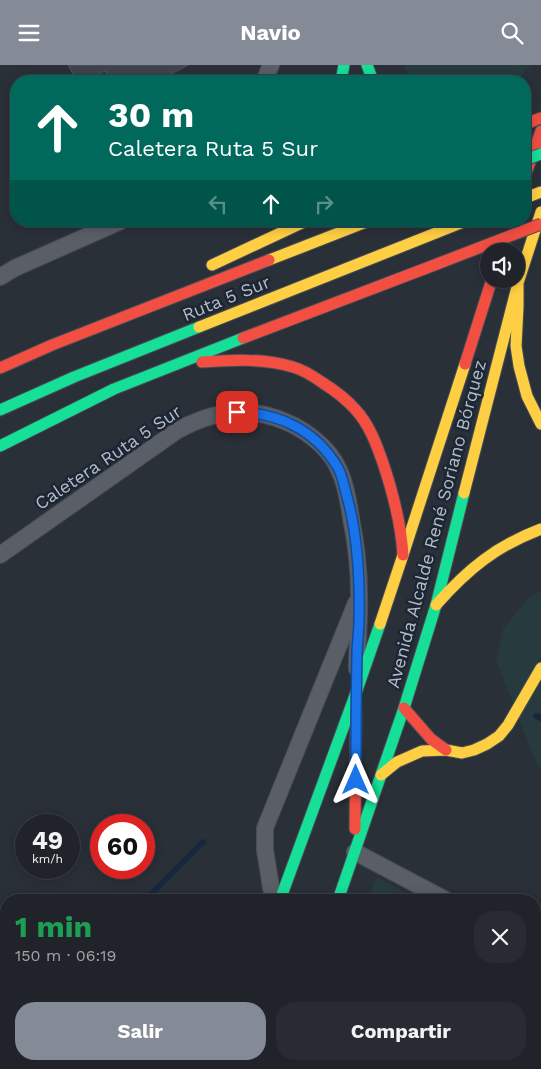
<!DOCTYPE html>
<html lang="es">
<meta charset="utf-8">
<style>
body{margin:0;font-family:"Work Sans",sans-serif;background:#282c32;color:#f1f3f6;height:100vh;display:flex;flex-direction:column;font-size:19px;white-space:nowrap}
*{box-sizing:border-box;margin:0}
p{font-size:16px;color:#a2a4a8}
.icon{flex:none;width:28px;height:28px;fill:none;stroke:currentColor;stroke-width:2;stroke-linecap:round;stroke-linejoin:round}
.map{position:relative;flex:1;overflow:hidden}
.panel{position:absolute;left:0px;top:829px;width:541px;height:176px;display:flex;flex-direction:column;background:#20242a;border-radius:20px 20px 0 0;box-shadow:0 2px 12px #0003,0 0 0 1px #3d4147}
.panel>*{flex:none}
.top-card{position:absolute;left:10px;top:10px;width:521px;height:152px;border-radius:20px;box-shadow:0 2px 12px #0003,0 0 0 1px #3d4147;background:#00695c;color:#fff;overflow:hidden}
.controls{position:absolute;left:480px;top:178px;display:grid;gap:10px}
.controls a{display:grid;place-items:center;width:45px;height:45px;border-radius:50%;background:#20242a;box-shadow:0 2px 12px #0003,0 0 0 1px #3d4147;font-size:25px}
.speed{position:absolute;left:15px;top:749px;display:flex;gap:10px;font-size:25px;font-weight:700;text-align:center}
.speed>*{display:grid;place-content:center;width:65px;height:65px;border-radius:50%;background:#20242a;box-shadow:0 2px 12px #0003,0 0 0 1px #3d4147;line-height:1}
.speed small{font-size:12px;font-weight:400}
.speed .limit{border:8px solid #d22;background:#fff;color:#111}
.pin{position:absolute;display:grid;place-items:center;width:42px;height:42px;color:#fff;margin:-21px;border-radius:10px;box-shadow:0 2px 8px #0006}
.me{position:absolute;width:55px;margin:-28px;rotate:0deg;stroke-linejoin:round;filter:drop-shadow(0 0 4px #0008)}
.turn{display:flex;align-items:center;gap:18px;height:105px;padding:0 15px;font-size:22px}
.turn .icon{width:65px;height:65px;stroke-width:2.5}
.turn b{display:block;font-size:35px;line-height:42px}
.lanes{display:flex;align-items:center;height:48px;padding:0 15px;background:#0003;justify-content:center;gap:25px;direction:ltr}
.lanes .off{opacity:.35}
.round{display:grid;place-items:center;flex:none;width:52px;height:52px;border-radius:20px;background:#282c32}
.overview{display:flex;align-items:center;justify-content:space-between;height:85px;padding:0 15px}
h1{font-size:30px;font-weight:700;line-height:38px;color:#1e9e55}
.button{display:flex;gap:10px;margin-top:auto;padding:10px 15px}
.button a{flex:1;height:58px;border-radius:20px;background:#848b96;color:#fff;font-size:20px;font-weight:700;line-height:58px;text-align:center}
.button a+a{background:#282c32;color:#f1f3f6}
header{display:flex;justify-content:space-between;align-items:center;height:65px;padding:0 15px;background:#848b96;color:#fff;font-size:22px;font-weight:700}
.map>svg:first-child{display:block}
.green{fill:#273a3e}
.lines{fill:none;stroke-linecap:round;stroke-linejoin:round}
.stream{stroke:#19273c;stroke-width:6}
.building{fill:#3f444c;stroke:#52575f}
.street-casing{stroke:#484c55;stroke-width:18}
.fast-casing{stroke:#484c55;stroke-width:13}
.slow-casing{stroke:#484c55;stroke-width:13}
.jam-casing{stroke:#484c55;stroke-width:13}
.street{stroke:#5a5e66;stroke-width:16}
.fast{stroke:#16e098;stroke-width:11}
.slow{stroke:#ffcf43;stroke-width:11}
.jam{stroke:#f24e42;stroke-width:11}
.fast-bridge-casing{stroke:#474c53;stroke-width:13;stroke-linecap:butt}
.jam-bridge-casing{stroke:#474c53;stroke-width:13;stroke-linecap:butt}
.fast-bridge{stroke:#16e098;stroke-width:11}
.jam-bridge{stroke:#f24e42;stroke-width:11}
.route-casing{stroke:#114b97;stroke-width:12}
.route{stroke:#1a73e8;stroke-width:9}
.labels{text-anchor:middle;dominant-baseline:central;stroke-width:5;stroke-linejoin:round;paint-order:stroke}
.street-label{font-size:18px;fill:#b4bcc9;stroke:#1d2633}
</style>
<header><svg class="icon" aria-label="menu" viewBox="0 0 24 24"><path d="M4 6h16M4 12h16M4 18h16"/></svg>Navio<svg class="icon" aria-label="search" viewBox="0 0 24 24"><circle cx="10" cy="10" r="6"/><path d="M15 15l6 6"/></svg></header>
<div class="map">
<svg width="541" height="1004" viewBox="0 0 541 1004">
<rect width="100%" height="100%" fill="#2a3038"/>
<path class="green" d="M403,0h128l-14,16h-104z
M541,526v177l-3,-1 -42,-107 7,-31 25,-31z
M377,812l41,23h-51z"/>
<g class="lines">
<path class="stream" d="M536,651l5,2
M145,835l58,-58
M0,982l6,-6"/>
</g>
<path class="building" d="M68,0h120l-30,16h-48l-5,-10 -19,10h-9z"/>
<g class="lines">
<defs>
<path id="street" d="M264,16l7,-16
M0,212l15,-9 106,-47
M0,490l178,-125c32,-17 63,-24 98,-12 25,8 53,28 63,52 6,12 10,34 12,48 5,25 8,50 8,75 1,26 -2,51 -2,76
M355,787l91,48
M273,835l-8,-50v-22l91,-225
M535,885l6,4
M535,943l6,1
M404,1004l3,-5"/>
<path id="fast" d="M367,0l6,16
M341,16l3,-16
M0,345l74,-33 125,-50
M0,381l114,-57 129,-51
M280,835l77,-210 23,-66
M338,835l66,-192 32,-103 28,-112
M279,1004l2,-5"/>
<path id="slow" d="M525,133l16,-6
M269,195l100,-39
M212,200l94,-44
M518,218v24l-2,39 3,20 8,30 14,28
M199,262l267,-106
M464,428l54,-210 23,-71
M436,540c32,-36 60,-59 105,-76
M380,559l23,-69 62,-191
M381,710l16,-13 25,-11 24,-1 16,3 12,-3 13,-6 12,-8 9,-11 33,-57
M218,1004l2,-5"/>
<path id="jam" d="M525,59l16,-6
M525,111l16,-45
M243,273l181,-69
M202,297c30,-2 61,-4 91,5 11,3 20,9 30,16 11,7 23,16 32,26 14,15 21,34 28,54 10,30 18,60 20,92
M465,299l27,-85
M0,303l52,-23 217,-85
M404,643l27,31 15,11
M355,764l1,-118"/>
</defs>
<use href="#street" class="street-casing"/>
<use href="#fast" class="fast-casing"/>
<use href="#slow" class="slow-casing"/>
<use href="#jam" class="jam-casing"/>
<use href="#street" class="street"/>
<use href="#fast" class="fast"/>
<use href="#slow" class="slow"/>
<use href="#jam" class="jam"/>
<defs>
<path id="fast-bridge" d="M525,95l16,-6"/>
<path id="jam-bridge" d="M424,204l117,-45"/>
</defs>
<use href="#fast-bridge" class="fast-bridge-casing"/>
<use href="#jam-bridge" class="jam-bridge-casing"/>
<use href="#fast-bridge" class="fast-bridge"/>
<use href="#jam-bridge" class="jam-bridge"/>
</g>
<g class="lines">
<defs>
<path id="route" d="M237,347c42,1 79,18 101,56 4,7 6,17 8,25 12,41 14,86 13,128 0,11 -2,23 -2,34 -1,42 -1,83 -1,125"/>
</defs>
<use href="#route" class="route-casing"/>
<use href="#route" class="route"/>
</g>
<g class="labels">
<g class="street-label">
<text transform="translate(226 233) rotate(-22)">Ruta 5 Sur</text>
<text transform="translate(108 392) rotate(-34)">Caletera Ruta 5 Sur</text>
<text transform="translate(436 459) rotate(-75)">Avenida Alcalde René Soriano Bórquez</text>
</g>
</g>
</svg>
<div class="controls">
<a><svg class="icon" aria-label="sound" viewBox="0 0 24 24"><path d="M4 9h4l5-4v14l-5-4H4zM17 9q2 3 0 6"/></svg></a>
</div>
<div class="speed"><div>49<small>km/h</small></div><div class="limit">60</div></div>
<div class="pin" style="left:237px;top:347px;background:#d93025"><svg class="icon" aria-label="arrive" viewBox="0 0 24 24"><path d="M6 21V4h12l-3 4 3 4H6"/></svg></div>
<svg class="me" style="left:356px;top:715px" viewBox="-20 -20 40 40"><path d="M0-17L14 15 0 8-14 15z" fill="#1a73e8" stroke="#fff" stroke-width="4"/></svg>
<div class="top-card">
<div class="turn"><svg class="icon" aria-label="ahead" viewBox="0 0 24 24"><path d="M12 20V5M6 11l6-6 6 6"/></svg><div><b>30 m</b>Caletera Ruta 5 Sur</div></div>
<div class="lanes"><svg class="icon off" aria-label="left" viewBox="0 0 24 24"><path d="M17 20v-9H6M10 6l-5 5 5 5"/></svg><svg class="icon" aria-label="ahead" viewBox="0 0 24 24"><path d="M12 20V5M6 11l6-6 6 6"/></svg><svg class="icon off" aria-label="right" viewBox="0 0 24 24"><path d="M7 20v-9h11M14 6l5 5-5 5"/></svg></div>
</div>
<section class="panel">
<div class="overview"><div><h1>1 min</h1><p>150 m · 06:19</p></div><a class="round"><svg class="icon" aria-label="close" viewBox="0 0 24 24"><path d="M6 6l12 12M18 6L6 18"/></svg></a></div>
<div class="button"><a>Salir</a><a>Compartir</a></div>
</section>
</div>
